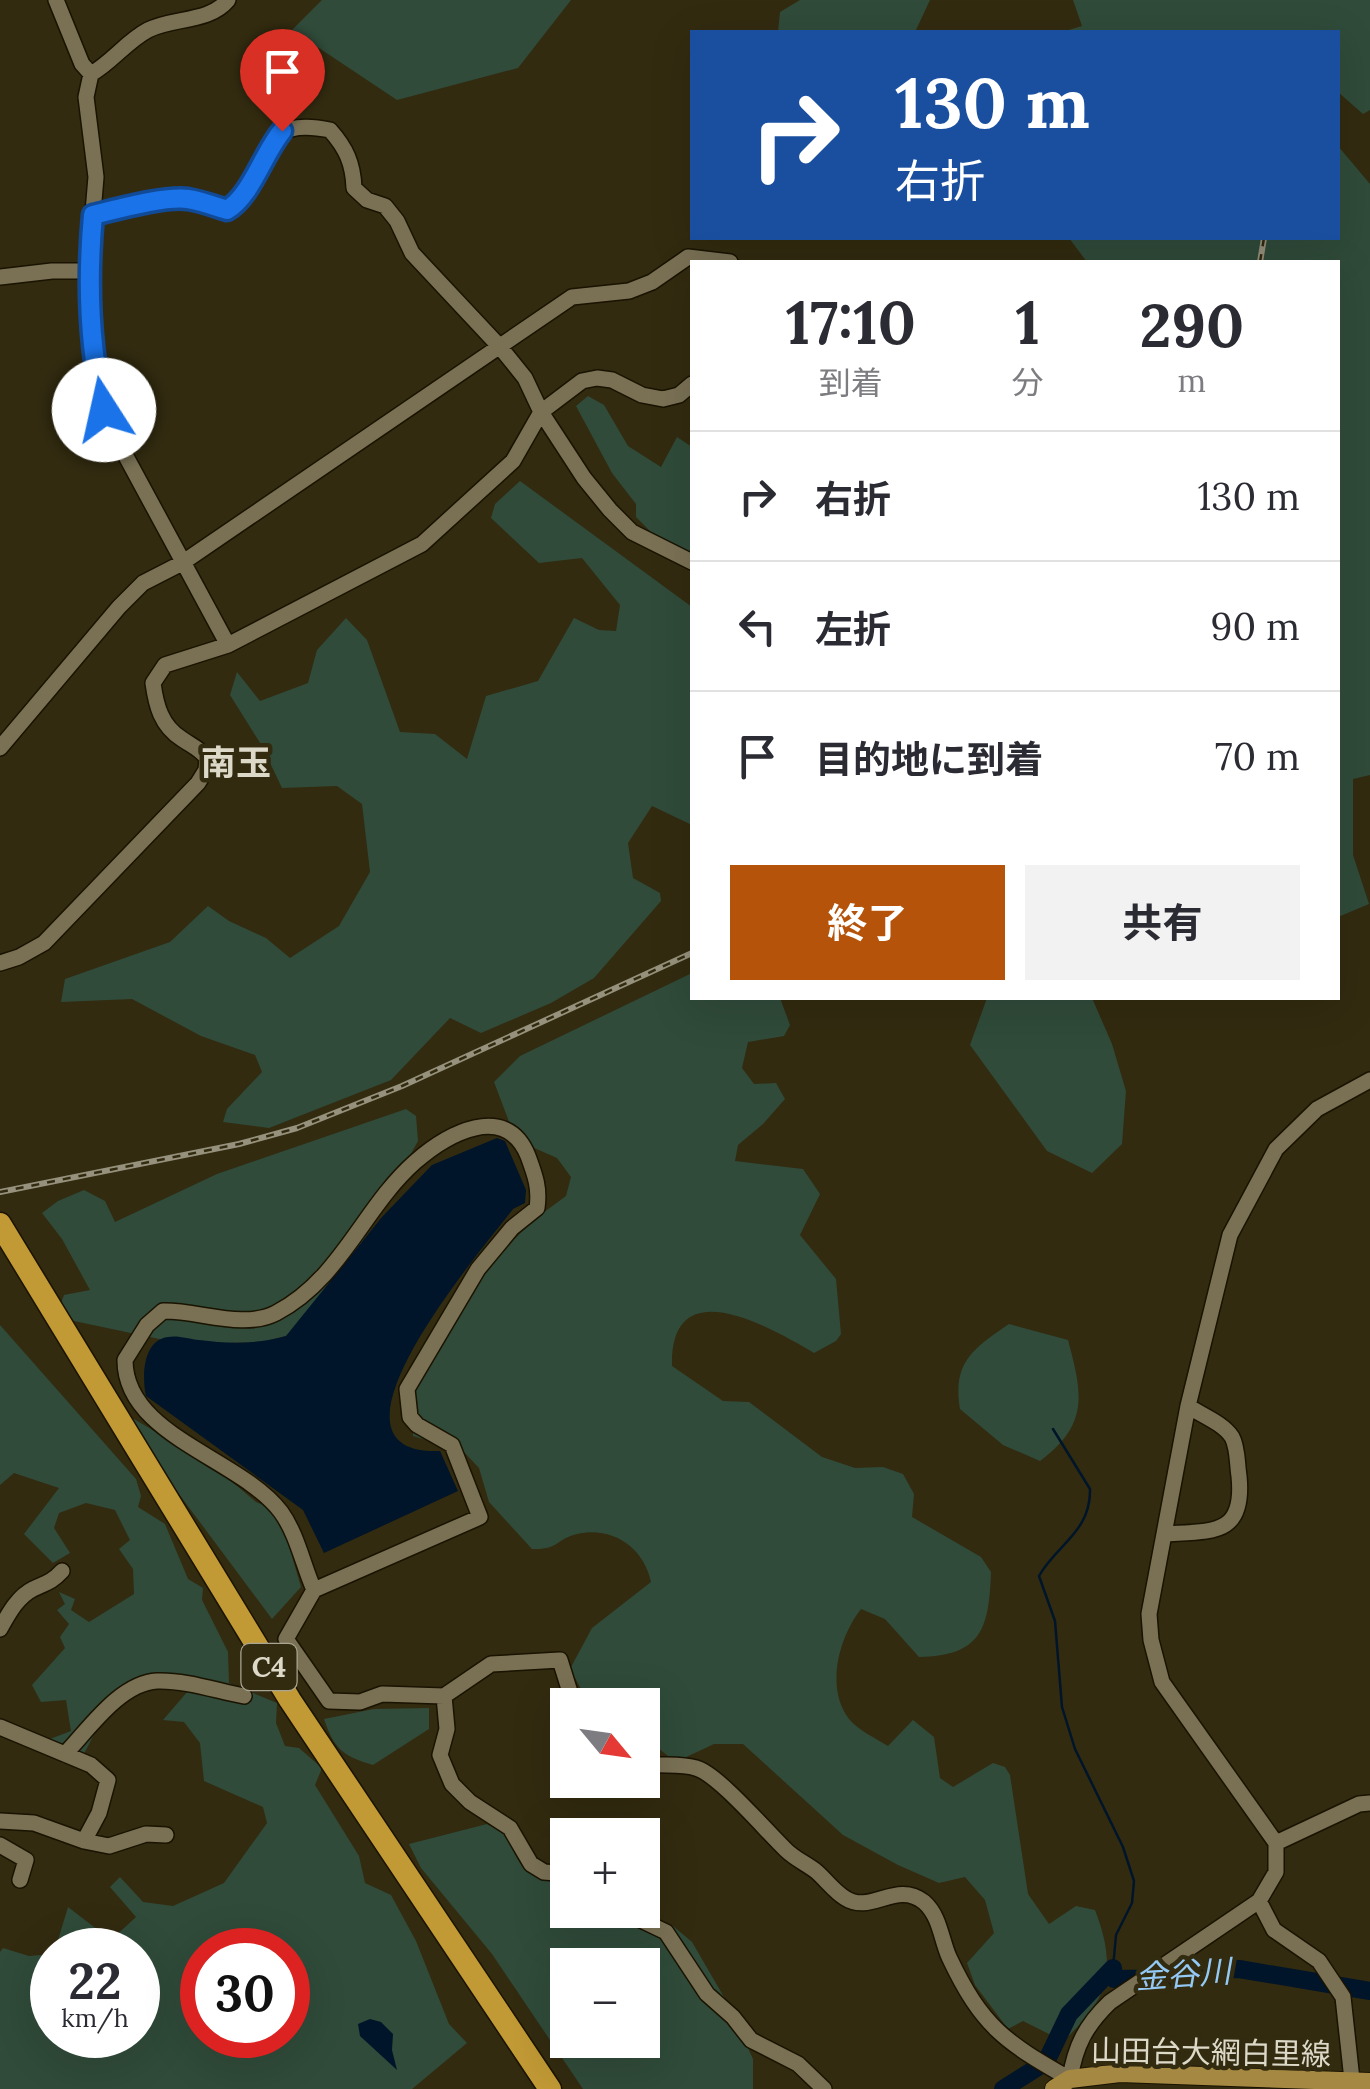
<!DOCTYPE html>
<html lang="ja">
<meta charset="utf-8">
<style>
body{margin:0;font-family:Lora,"Noto Sans JP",serif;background:#f2f2f3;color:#2b2b33;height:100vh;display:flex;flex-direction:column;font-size:38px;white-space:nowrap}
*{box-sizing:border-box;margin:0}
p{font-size:32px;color:#7c7c81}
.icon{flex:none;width:55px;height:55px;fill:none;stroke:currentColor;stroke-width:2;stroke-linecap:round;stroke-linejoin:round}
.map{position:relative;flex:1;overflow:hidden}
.panel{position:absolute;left:690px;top:260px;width:650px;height:740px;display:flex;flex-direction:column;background:#fff;border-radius:0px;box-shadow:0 10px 40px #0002}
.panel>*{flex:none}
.hud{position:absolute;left:690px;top:30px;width:650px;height:210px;border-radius:0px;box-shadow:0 10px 40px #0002;background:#1a4fa0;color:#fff;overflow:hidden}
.needle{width:65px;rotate:119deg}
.fabs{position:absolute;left:550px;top:1688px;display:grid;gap:20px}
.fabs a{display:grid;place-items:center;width:110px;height:110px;border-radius:0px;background:#fff;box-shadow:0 10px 40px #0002;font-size:50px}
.speed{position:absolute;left:30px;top:1928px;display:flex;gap:20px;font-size:50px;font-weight:700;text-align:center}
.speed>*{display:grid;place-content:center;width:130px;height:130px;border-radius:50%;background:#fff;box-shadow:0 10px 40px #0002;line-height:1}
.speed small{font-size:25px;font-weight:400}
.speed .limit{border:15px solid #d22;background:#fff;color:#111}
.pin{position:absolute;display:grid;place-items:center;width:85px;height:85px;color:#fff;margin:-102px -42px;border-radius:50% 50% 50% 0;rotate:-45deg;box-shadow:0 0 10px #0007}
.pin .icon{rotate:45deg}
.me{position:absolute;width:110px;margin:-55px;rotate:350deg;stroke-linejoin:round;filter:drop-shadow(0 0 8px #0008)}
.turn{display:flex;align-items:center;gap:35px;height:210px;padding:0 40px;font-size:45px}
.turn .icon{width:130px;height:130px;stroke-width:2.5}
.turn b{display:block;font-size:70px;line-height:85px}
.eta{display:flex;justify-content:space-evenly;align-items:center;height:170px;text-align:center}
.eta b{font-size:60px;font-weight:700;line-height:70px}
.action{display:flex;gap:20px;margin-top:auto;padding:20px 40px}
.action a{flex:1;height:115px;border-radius:0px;background:#b45309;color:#fff;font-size:40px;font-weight:700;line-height:115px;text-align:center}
.action a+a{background:#f2f2f3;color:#2b2b33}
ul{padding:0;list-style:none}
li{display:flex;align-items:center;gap:30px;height:130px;padding:0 40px;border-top:2px solid #e1e1e2}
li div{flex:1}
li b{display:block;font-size:38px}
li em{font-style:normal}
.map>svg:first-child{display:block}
.green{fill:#304b3a;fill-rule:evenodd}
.water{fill:#001529}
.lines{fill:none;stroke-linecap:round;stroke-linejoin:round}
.stream{stroke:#001529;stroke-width:2.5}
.river{stroke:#001529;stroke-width:18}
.minor-casing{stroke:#1a1300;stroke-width:18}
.major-casing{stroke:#1a1300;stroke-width:20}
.highway-casing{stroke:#1a1300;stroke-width:25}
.minor{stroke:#7a7155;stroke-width:15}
.major{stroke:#a58942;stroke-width:18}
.highway{stroke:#c19935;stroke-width:22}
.rail-casing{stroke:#96917c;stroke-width:6}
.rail{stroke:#322b10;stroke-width:2.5;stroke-dasharray:8;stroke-linecap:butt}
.route-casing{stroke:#114b97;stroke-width:25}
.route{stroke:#1a73e8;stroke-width:18}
.labels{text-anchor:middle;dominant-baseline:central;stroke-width:9;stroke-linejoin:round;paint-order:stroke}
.shield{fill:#322b10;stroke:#aaa592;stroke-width:2.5}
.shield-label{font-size:28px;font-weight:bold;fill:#ddd9c9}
.street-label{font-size:30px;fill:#ddd9c9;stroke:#322b10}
.water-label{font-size:32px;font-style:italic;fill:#94c9f5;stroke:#322b10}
.quarter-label{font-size:35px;font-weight:bold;fill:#ddd9c9;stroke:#322b10}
</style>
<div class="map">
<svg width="1370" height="2089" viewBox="0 0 1370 2089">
<rect width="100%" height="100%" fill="#322b10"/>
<path class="green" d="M322,0h249l-53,68 -121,32 -105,-70z
M800,0h130l-15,32h-137l2,-20z
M1073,0h297v110l-7,4 -25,-22v-60h-276l20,-6z
M1338,146l32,38v591l-17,4v76l16,49 -31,13v-655h-251l-18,-24h269z
M588,396l16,9 24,41 33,21 16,-30 15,10v126l-56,-56v-13l-24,-31 -36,-67z
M520,481l172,126v218l-40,-19 -24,37 5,35 27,15 1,8 -67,77 -43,25 -70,30 -31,-15 -59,62 -122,48 -46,-6 4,-13 35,-37 -7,-17 -54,-19 -69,-37 -71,3 4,-23 105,-37 38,-36 21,15 37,17 24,20 49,-32 31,-54 -8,-68 -25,-18 -55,2 -20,-42 -32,-51 7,-23 23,29 48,-18 9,-33 29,-32 21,22 33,92 35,2 32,25 19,-63 52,-15 36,-63 25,12 17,1 4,-26 -38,-47 -43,5 -48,-45 4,-14z
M692,973v25h88l10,27 -6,11 -36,6 -6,26 12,16 22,-1 9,16 -22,25 -25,21 -3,16 68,8 17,25 -20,41 36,44 5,55 -5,7 -22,12c-43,-25 -144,-85 -142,13l51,35 26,1 73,55 33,11 28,-1 20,7 11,20 -2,23 69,40 10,15c-2,56 -9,84 -72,85l-34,-38 -24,-10c-22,28 -36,79 -12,110 9,11 26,19 39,27l25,-26 21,17 6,41 13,9 40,-24 12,4 5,8 18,119 21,30 27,-18 19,4c22,58 15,89 -32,131l-40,-20 -15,8 -33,-44 -8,-22 27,-30 -9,-33 -20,-23 -26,6 -41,-18 -55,-30 -100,-91h-29l-32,15 -14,-3 -25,-20 -1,-31h-52l-20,-36 22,-41 59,-46c-7,-34 -38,-56 -74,-48 -21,5 -18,16 -45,15l-43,-47 -10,-34 -16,-17 -50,-15v-41l59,-102 26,-38 38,-37 30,-22 5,-19 -14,-19 -41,-18 -22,-58 26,-26z
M987,998h105l20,46 14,47 -4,53 -30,29 -45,-22 -77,-106z
M406,1109l10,7 2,25 -81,146 -51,49 -24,6 -79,2 -109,-23 -16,-10 6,-16 26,-5 -28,-51 -20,-26 16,-12 26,-11 21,11 10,21 102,-48z
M1009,1324l59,16c14,53 22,84 -28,121l-37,-16 -43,-36c-8,-47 14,-61 49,-85z
M0,1325l136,154 5,17 -3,11 27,17 23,55 15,9 -1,12 26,52 1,31 48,20 -1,20 9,23 14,2 23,20 -7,17 44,71 6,27 26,12 25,46 33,83 18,19 -55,46h-412v-137l3,-4 26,8 23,-2v81h86v-85h-83l13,-43 43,33 25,-23 -26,-30 10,-10 23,25 30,4 51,-23 43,-60 -4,-16 -59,-26 -4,-38 -16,-21 -21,-2 25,-29 -4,-11c-66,-16 -74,27 -100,74l-34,-15 21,-8 -5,-31 -25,2 -9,-17 33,-37 -5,-11 9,-13 -12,-14 8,-6 -6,-12 16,7 -4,11 18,12 45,-28 -1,-25 -14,-20 11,-9 -15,-30 -29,-7 -27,10 -5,15 16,25 -17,10 -29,-29 35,-46 -45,-15 -14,12zM202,1950h86v85h-86z
M120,1411l91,53 45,38 29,12 2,25 14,48 -29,32 -134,-180z
M429,1708v21l-56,36c-30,-9 -39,-16 -49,-46l50,-10z
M487,1824l21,12c12,36 22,43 59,48l1,26h44l16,13 45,3 19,16 36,62 25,55v30h-170l-91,-135 -71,-86 -12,-24zM568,1965h74v75h-74z"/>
<path class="water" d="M497,1138l8,3 21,49 -1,13 -12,6c-27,36 -210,247 -73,242l18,40 -134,62 -21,-43 -157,-114c-4,-17 -4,-56 22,-59 9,-2 22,2 31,3 31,4 58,4 87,-4l96,-119 50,-52z
M370,2019l11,3 12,12 -1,16 5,20 -37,-34 -2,-12z"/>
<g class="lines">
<path class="stream" d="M1053,1429l37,60c1,43 -34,56 -51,87l16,45 7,86 13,42 48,98 11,34 -2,22 -16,32 -3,33"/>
<path class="river" d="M1003,2089l43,-27 23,-48 44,-46 1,11 68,-1 28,-8 29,-1 131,22"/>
<defs>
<path id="minor" d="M56,0l26,64 9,10
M228,0c-19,23 -55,17 -80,30 -21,11 -36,32 -57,44l-5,23 10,80 -8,94 9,109 8,30 17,39 106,196
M93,215c29,-7 57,-14 87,-17 15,-1 32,8 47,12 49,-28 18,-98 103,-80 16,18 23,33 24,58l13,12 18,6 12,15 15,32 88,94 25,31 16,34 43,66 26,32 22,22 60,30
M0,277l52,-6h36
M0,748l119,-141 24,-24 39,-20 390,-266 57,-6 23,-9 36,-25 42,5
M0,963l19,-6 25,-14 154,-160 8,-13 1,-12c-8,-10 -15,-12 -25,-19 -21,-13 -26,-34 -29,-56l12,-18 63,-20 194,-101 91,-83 28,-49 41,-31 15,-3 15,2 30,15 21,4 16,-4 13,-11
M1164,1534c49,-3 81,2 75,-58 -2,-12 -1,-28 -7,-39 -9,-14 -31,-22 -44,-31
M314,1590c-11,-25 -17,-56 -33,-78 -41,-54 -156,-76 -156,-152l22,-35 16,-14c35,-1 80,19 113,2 65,-34 87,-105 139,-151 32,-28 91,-61 113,-6 7,19 12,32 9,52l-25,20 -34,41 -71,120 3,28 7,8 35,20 28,72 -166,73 -28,49 43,62 31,1 22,-8 62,2 47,-32 69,-4 14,45
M0,1629c8,-14 17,-32 33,-40 13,-6 19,-7 29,-18
M444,1696l3,33 -7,26 12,29 18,18 40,26 21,36 13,8 24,2
M0,1727l91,38 17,15 -9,33 -15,28
M65,1754c24,-25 55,-71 92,-73 29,-1 60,10 87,15
M642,1763c17,4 37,0 54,5 22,6 71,64 90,82 9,9 21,14 31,22 10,9 17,19 28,26 26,17 51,-18 79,4 16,14 17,37 25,55 33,70 56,85 121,122 5,-33 16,-54 40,-77l149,-101 17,-29v-29l-114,-161 -11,-42 -2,-26 39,-208 42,-171 46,-86 41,-40 53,-29
M0,1821l34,2 50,18 25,5 37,-12 20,1
M1276,1843l83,-39 11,-1
M0,1845l26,15 -6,20
M1259,1901l15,29 45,31 24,36 10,92
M620,1910l46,22 41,62 26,23 18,23 47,24 26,25"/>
<path id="major" d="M1054,2089l16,-10 50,-6 250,9"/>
<path id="highway" d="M0,1224l290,476 260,389"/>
</defs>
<use href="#minor" class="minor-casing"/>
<use href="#major" class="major-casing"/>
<use href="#highway" class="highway-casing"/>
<use href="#minor" class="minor"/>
<use href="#major" class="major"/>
<use href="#highway" class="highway"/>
<defs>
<path id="rail" d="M1260,262l4,-24
M0,1192l239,-48 58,-16 105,-42 290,-133"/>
</defs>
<use href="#rail" class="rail-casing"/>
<use href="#rail" class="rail"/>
</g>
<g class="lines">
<defs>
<path id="route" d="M104,410c-15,-63 -17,-130 -11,-195 25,-6 71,-19 95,-16 13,2 26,7 39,11 24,-14 36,-56 55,-79"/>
</defs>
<use href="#route" class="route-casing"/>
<use href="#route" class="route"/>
</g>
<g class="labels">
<rect class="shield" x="241.5" y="1644" width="55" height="46" rx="8"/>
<g class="shield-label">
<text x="269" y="1667">C4</text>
</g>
<g class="street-label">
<text transform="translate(1211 2052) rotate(1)">山田台大網白里線</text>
</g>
<g class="water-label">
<text transform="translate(1183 1974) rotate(-4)">金谷川</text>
</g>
<g class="quarter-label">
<text x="236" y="762">南玉</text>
</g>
</g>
</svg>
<div class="fabs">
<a><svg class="needle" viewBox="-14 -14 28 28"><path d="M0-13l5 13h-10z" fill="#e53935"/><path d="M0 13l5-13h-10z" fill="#7c7c81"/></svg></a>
<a>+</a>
<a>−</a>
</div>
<div class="speed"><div>22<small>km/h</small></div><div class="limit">30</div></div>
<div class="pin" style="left:282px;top:131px;background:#d93025"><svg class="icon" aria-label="arrive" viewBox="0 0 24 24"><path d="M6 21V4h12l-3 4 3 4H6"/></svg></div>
<svg class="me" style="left:104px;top:410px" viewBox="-20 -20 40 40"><circle r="19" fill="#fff"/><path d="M0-13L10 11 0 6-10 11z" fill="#1a73e8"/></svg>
<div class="hud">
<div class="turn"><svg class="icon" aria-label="right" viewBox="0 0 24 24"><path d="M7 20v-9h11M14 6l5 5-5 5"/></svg><div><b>130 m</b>右折</div></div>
</div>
<section class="panel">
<div class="eta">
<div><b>17:10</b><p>到着</p></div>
<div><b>1</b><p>分</p></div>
<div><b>290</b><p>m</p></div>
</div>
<ul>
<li><svg class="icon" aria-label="right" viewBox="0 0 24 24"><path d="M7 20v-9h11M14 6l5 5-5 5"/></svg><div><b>右折</b></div><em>130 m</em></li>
<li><svg class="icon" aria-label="left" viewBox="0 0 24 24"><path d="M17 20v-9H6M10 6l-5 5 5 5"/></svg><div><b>左折</b></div><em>90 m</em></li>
<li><svg class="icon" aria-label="arrive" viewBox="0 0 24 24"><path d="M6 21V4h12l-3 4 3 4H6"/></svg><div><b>目的地に到着</b></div><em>70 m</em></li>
</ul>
<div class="action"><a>終了</a><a>共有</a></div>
</section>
</div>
